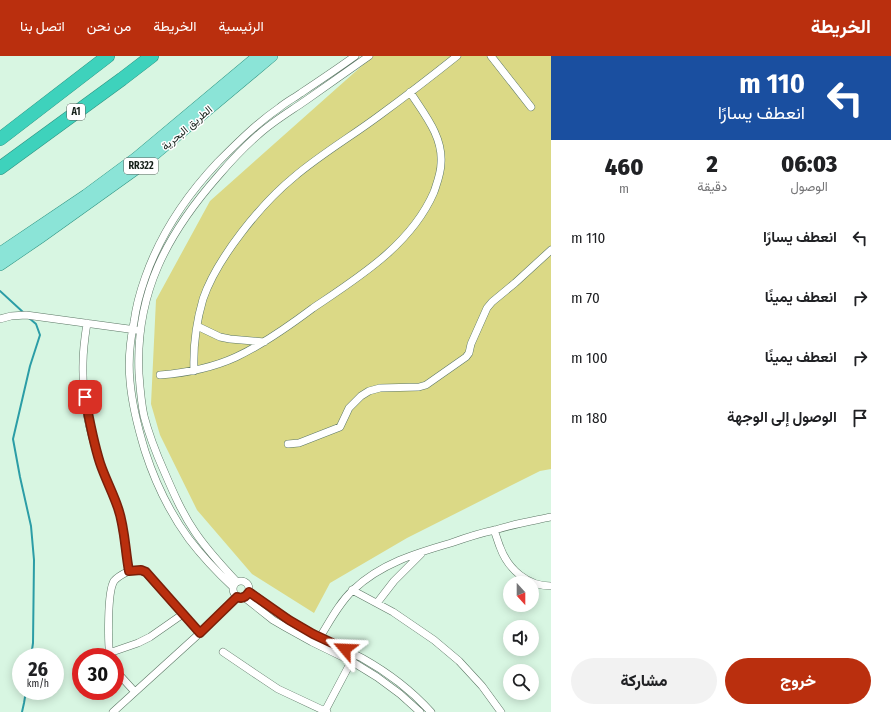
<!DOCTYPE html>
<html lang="ar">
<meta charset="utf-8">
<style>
body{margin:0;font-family:"Fira Sans Condensed",Vazirmatn,sans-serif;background:#f2f2f2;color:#202124;direction:rtl;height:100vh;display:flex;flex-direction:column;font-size:15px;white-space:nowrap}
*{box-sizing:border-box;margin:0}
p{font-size:13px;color:#757577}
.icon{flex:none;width:22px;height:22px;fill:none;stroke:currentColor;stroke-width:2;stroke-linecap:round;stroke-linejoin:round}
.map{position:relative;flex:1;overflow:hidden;direction:ltr}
.side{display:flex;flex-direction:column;background:#fff;width:340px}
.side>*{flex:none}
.banner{background:#1a4fa0;color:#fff;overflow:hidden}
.needle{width:26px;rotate:159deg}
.controls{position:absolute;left:503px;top:520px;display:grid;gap:8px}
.controls a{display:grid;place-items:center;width:36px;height:36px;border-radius:50%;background:#fff;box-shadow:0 2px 10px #0003;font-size:20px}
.speed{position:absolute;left:12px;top:592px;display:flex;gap:8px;font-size:20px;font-weight:700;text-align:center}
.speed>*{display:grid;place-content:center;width:52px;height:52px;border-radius:50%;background:#fff;box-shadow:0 2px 10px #0003;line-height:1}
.speed small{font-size:10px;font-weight:400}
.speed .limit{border:6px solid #d22;background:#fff;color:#111}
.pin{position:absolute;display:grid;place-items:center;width:34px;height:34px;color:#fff;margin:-17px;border-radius:8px;box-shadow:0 2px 6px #0006}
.me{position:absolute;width:44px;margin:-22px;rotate:296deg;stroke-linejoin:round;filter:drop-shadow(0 0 3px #0008)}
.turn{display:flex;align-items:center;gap:14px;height:84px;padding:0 20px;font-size:18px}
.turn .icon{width:52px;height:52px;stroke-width:2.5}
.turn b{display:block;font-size:28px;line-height:34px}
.eta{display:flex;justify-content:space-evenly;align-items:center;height:68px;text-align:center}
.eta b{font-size:24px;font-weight:800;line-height:28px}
.primary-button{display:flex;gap:8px;margin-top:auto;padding:8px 20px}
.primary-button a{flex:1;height:46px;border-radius:24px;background:#ba2f0e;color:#fff;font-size:16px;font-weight:800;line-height:46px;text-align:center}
.primary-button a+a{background:#f2f2f2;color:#202124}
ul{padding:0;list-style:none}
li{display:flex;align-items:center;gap:12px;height:60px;padding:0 20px}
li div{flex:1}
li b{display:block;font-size:15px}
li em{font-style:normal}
header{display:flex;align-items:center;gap:24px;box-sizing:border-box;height:56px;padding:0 20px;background:#ba2f0e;color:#fff}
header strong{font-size:19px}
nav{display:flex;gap:22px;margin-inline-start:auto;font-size:14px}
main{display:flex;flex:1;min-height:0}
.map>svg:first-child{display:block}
.green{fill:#dbd986}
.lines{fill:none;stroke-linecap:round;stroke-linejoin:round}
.stream{stroke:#2b9da6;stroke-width:2}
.street-casing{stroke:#5c7765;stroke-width:8}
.primary-casing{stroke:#309483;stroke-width:12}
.highway-casing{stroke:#309483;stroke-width:14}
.street{stroke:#fff;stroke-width:7}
.primary{stroke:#8be4d7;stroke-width:11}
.highway{stroke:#3ed2bc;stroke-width:13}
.route-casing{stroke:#791f09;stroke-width:10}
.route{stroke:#ba2f0e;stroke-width:7}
.labels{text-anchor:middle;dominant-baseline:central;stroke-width:3;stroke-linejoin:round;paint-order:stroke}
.shield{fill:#fff;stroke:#5b635e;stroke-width:1}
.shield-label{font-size:10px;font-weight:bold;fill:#152019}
.street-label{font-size:11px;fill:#152019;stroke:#fff}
</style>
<header>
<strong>الخريطة</strong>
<nav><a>الرئيسية</a><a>الخريطة</a><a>من نحن</a><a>اتصل بنا</a></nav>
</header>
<main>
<section class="side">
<div class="banner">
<div class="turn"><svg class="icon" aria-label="left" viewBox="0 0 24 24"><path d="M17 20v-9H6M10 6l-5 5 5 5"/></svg><div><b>110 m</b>انعطف يسارًا</div></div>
</div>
<div class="eta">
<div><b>06:03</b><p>الوصول</p></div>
<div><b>2</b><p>دقيقة</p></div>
<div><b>460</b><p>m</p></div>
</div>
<ul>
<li><svg class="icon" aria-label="left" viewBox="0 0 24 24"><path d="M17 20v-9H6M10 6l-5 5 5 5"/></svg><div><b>انعطف يسارًا</b></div><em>110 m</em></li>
<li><svg class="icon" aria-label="right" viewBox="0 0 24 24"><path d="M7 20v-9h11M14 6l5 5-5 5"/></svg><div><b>انعطف يمينًا</b></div><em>70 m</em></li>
<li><svg class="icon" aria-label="right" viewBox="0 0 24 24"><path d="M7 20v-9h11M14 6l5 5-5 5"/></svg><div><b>انعطف يمينًا</b></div><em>100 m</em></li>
<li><svg class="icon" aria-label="arrive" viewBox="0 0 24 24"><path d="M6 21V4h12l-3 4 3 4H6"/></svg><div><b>الوصول إلى الوجهة</b></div><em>180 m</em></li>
</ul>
<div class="primary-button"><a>خروج</a><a>مشاركة</a></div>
</section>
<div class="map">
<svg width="551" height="656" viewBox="0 0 551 656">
<rect width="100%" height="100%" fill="#d8f6e2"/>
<path class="green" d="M373,0h178v413l-11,2 -133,67 -77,45 -16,30 -62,-39 -55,-64 -37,-75 -9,-31 5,-104 54,-99z"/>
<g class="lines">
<path class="stream" d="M0,235l24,22
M29,262l7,6 4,11 -10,31 -17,73 7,38 11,49 3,34 -1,83 -2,14
M22,656l2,-9 2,-12"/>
<defs>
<path id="street" d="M491,0l40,51
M0,263l11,-3 15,-1 110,15
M87,267c-2,13 -4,27 -4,40 -1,33 6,68 17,99 5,17 14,32 19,49 5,20 6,40 10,60 -6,3 -11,5 -15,10 -7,11 -6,63 -4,76
M197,270l23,11 10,2 34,3
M194,315c-1,-25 2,-48 9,-72 14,-41 58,-95 91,-122 27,-23 58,-41 86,-62 26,-19 52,-39 77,-59
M160,319c26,-2 52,-7 76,-18 28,-13 53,-31 77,-49 46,-31 98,-63 121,-116 3,-9 7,-19 7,-29 2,-27 -17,-49 -31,-71
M288,388l11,-1 41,-16 9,-19 12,-12 8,-5 11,-3 39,-1 7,-2 40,-28 3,-4 2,-9 16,-36 5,-6 23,-19 36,-33
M494,474c2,5 4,12 6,17 8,22 27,39 51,39
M129,515l12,-1 5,3 54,60
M233 533a8 8 0 1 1 16 0a8 8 0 1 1-16 0Z
M237,526c-15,-16 -30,-32 -42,-50 -13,-19 -22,-40 -31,-61 -8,-18 -15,-36 -20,-55 -3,-14 -4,-28 -5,-42 -4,-81 28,-140 80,-199 12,-14 25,-28 39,-40 14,-13 31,-23 47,-34 21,-15 43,-30 64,-45
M233,531c-16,-15 -31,-31 -44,-48 -19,-26 -34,-57 -44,-88 -7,-23 -13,-46 -15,-70 -2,-20 0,-40 4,-59 2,-15 6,-30 11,-44 15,-43 42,-83 73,-116 19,-19 39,-39 61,-54 7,-6 15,-10 22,-15 18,-12 36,-24 54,-37
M352,534l41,22 41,28 25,21 23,25 19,26
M249,535c18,14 36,27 56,38 18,11 38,19 57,29 25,14 50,33 69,54
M244,541l29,23 12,7 27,15 39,19 26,16 23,17 20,18
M377,547l17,-22 27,-27
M320,581c10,-16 19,-34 33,-47 27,-26 63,-37 98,-47 14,-5 29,-10 44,-13 18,-6 37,-9 56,-13
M223,596l31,21 24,16 49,23
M109,597l29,-10 12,-6 33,-23
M115,614l20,22 65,-59 37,-36
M325,655l28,-53
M113,656l22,-20"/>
<path id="primary" d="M0,197l86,-58 50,-37 122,-102
M0,209l41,-28 102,-73 129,-108"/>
<path id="highway" d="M0,83l108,-83
M0,112l122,-89 30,-23"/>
</defs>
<use href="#street" class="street-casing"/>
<use href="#primary" class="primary-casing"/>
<use href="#highway" class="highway-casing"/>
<use href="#street" class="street"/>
<use href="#primary" class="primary"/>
<use href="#highway" class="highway"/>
</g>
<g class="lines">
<defs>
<path id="route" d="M85,341c4,22 8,44 15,66 5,15 13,30 18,45 7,20 7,42 11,63l12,-1 5,2 54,61 37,-36c5,2 9,0 12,-5l40,28 24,14 32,15"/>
</defs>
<use href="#route" class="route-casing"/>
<use href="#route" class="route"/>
</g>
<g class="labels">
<g class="shield">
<rect x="67" y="48" width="18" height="16" rx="3"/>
<rect x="124" y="102" width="34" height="16" rx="3"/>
</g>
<g class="shield-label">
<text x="76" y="56">A1</text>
<text x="141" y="110">RR322</text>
</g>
<g class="street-label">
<text transform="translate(187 72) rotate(-40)">الطريق البحرية</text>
</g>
</g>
</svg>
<div class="controls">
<a><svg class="needle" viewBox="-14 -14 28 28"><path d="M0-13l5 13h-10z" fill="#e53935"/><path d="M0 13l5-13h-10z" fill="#757577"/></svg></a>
<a><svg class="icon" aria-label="sound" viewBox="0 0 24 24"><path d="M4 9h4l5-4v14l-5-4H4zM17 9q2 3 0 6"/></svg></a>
<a><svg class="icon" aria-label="search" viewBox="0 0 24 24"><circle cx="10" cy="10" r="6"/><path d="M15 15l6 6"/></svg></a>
</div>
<div class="speed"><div>26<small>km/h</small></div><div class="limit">30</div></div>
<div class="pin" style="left:85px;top:341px;background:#d93025"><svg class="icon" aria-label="arrive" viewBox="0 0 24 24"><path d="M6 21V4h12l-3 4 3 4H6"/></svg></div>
<svg class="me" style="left:345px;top:593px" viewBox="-20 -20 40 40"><path d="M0-17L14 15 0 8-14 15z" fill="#ba2f0e" stroke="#fff" stroke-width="4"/></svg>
</div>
</main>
